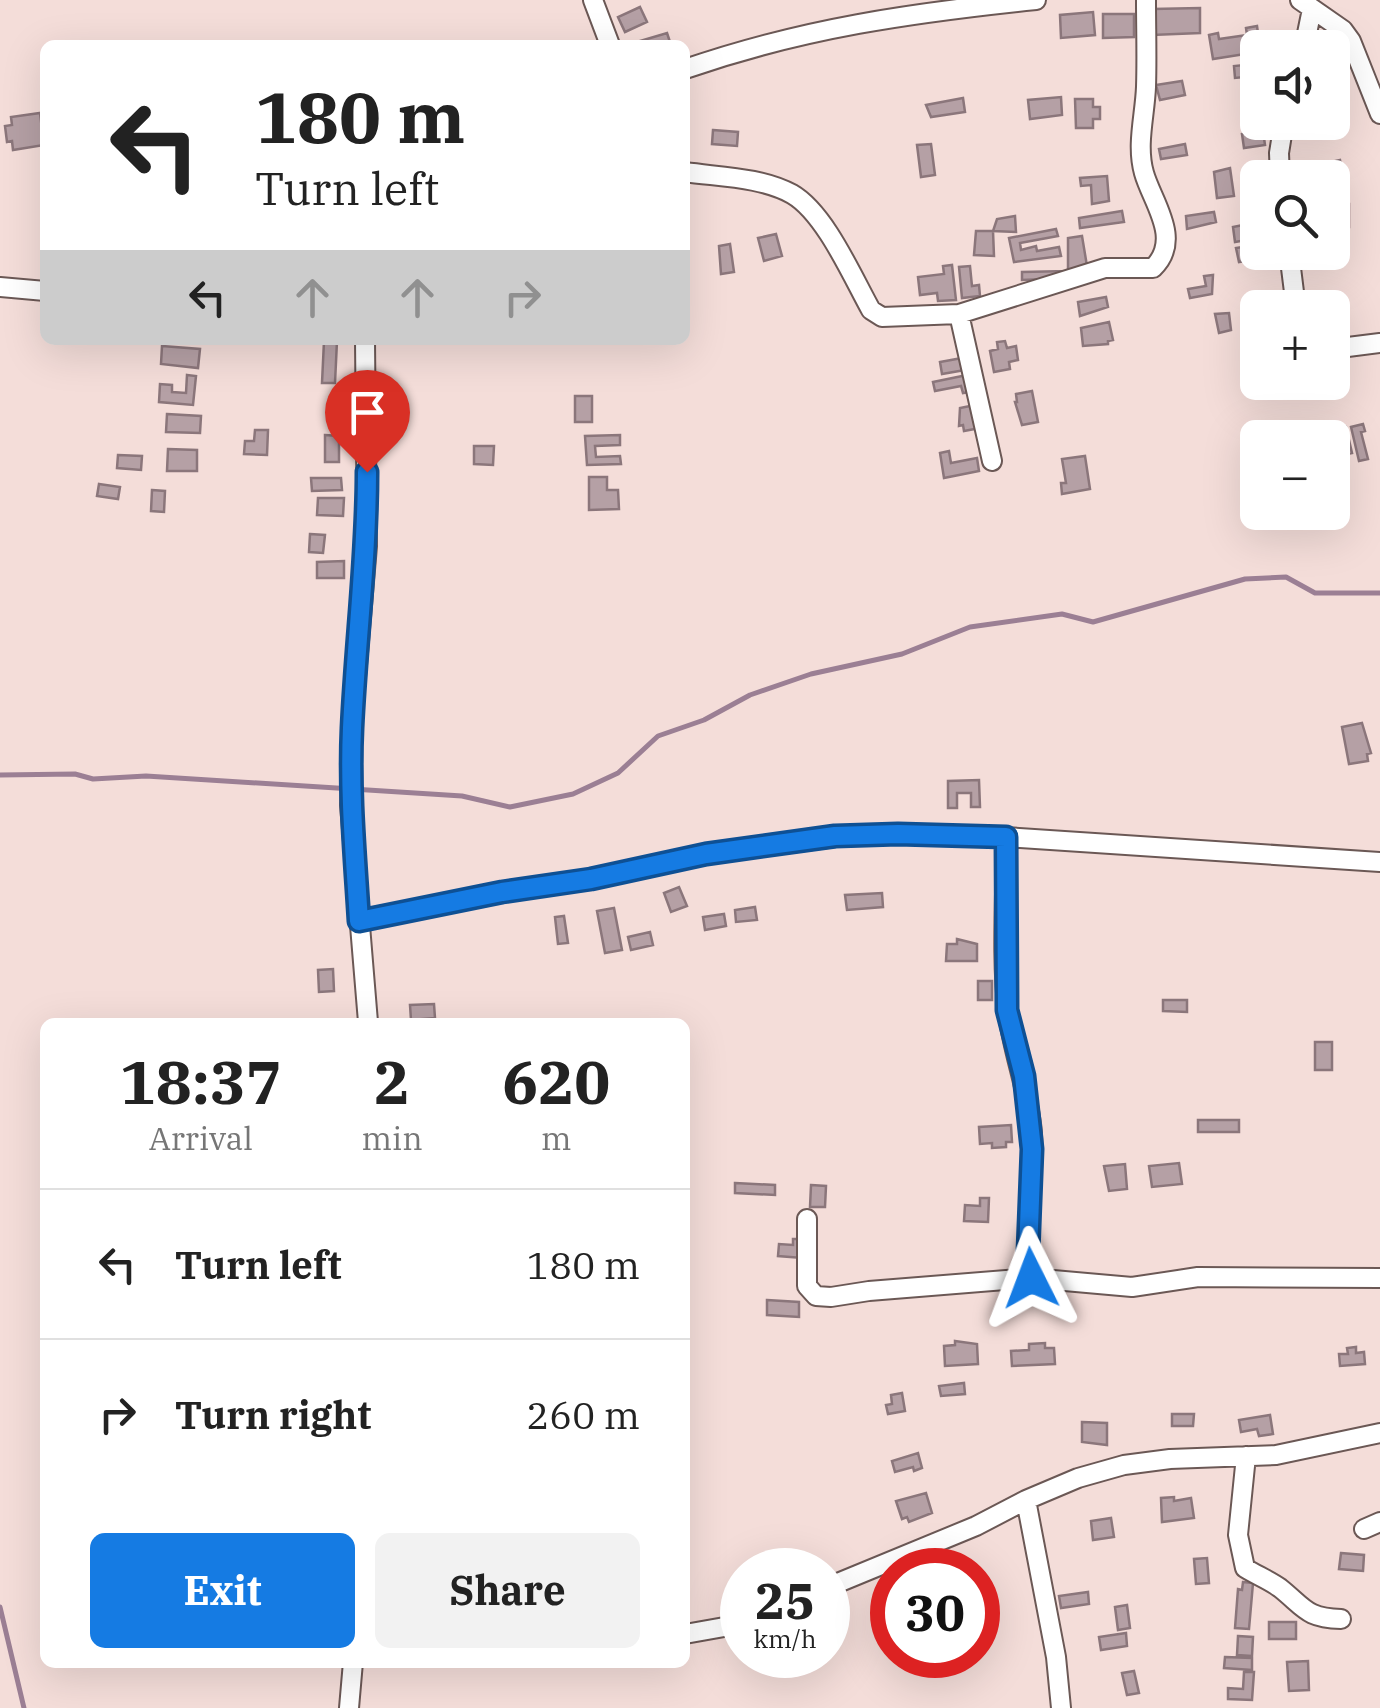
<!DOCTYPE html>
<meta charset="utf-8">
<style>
body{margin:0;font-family:"IBM Plex Serif",serif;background:#f2f2f2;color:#222;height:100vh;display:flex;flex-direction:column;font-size:38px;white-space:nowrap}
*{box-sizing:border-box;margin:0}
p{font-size:32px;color:#767676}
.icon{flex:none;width:55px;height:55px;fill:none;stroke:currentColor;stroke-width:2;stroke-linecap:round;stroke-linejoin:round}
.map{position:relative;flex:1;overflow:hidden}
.panel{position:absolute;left:40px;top:1018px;width:650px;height:650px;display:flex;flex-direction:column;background:#fff;border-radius:15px;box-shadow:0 10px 40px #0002}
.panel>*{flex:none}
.guide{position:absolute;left:40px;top:40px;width:650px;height:305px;border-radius:15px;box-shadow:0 10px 40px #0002;background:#fff;color:#222;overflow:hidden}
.fabs{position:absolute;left:1240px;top:30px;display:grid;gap:20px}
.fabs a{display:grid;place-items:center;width:110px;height:110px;border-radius:15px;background:#fff;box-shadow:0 10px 40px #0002;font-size:50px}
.speed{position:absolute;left:720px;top:1548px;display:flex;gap:20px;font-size:50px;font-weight:700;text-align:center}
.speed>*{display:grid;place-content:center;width:130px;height:130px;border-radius:50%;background:#fff;box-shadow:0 10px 40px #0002;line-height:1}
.speed small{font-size:25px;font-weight:400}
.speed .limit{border:15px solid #d22;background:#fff;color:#111}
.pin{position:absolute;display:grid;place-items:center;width:85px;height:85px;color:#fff;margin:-102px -42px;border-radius:50% 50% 50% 0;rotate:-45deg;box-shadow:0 0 10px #0007}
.pin .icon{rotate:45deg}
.me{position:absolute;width:110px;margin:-55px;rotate:357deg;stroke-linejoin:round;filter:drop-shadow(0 0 8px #0008)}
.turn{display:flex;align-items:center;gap:35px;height:210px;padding:0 50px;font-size:45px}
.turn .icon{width:130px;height:130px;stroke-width:2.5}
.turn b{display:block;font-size:70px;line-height:85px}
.lanes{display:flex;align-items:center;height:95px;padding:0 50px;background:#0003;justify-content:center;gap:50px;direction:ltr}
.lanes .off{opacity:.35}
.eta{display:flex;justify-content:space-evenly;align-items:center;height:170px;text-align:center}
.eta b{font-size:60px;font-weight:700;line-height:70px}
.cta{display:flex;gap:20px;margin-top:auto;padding:20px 50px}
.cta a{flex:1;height:115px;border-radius:15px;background:#157be3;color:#fff;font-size:40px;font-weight:700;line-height:115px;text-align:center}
.cta a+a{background:#f2f2f2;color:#222}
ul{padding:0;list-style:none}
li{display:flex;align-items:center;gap:30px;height:150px;padding:0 50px;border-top:2px solid #e0e0e0}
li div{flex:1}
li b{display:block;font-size:38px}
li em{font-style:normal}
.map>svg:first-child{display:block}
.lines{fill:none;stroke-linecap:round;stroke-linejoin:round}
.stream{stroke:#9b7f94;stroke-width:5}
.building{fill:#b5a0a5;stroke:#8b767b;stroke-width:2.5}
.street-casing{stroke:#6b5855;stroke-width:22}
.street{stroke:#fff;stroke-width:18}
.route-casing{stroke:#0e5094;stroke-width:25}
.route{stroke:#157be3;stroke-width:18}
</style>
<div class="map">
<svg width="1380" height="1708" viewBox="0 0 1380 1708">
<rect width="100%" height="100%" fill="#f4ddd9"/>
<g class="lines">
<path class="stream" d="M0,775l75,-1 18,5 53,-3 316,20 48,11 63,-13 45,-21 40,-37 46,-16 46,-25 61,-21 91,-20 68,-27 92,-13 31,8 152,-43 41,-2 29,16h65
M0,1607l24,101"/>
</g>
<path class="building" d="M640,7l7,15 -22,10 -7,-15z
M1200,8v25l-48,2 1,-26z
M1093,12l2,23 -34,3 -1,-23z
M1103,14h31v23l-31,1z
M1257,26l3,22h-2v4l-45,7 -4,-24 9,-2 1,6 28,-4 -1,-7z
M667,33l4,12h-41v-1z
M1338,33l3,18 -9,1v-4h-12l-2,-13z
M1254,64l2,12 -21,2 -1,-12z
M1182,81l3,14 -25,5 -4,-15z
M1061,97l1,18 -32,4 -2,-19z
M963,98l2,14 -34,5 -5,-12z
M1075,99h18v8h7v12h-7v9h-17z
M40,113l4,32 -31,5 -1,-9 -5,1 -2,-16 7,-1 -1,-8z
M713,130l25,2 -1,14 -25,-2z
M1263,131l2,14 -21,3 -2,-14z
M931,144l4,31 -14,2 -4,-32z
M1185,144l2,11 -26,4 -2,-10z
M1340,160l6,33 -8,2 -7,-33z
M1230,168l4,28 -17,2 -3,-26z
M1262,173l1,5h-5v22l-11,2 -4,-18 5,-1 -1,-7z
M1107,176l2,25 -17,3 -1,-19 -10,1 -1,-8z
M1332,203l17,1v23l-17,-1z
M1122,211l2,11 -44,6 -1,-10z
M1214,212l2,10 -29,7 -1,-13z
M1015,216l1,16 -23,-1 4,-12z
M1258,222v16l-23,4 -2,-15z
M1056,229l2,7 -38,7 1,7 15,-4 1,5 22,-4 2,9 -47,6 -5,-24z
M976,231h17l1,25 -20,-1z
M776,234l6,22 -18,5 -6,-23z
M1082,236l5,30 -19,5v-33z
M730,244l4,28 -13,2 -2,-28z
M1256,245l2,14 -19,3 -3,-14z
M952,265l4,35 -18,1 -1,-8 -17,2 -2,-18 26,-3 -1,-8z
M970,266l2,20 7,-1 1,11 -18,2 -3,-31z
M1068,271l1,7 -47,2v-8z
M1213,275l-1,19 -22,4 -2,-9 18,-3 -2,-10z
M1106,297l2,10 -28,9 -2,-14z
M1229,313l2,17 -12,3 -4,-19z
M1109,322l4,18 -5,1v3l-25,2 -2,-18z
M324,341h13l-2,42h-13z
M1005,341l2,7 9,-2 2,14 -9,2 1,7 -16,3 -4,-21 8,-2 -1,-7z
M162,346l38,3 -2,19 -37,-4z
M962,358l3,12 -23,4 -2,-12z
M187,375l9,1 -3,29 -34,-3 1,-18 12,1v7l14,1z
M967,375l3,17 -7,1 -2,-7 -26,5 -2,-9z
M1268,382h29l1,10 -30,1z
M1032,391l6,31 -16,3 -7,-23h2l-1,-8z
M575,396h17v26h-17z
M975,405l5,23 -16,3 -1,-6 -4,1 1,-18z
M167,414l34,2 -1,17 -34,-1z
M1363,424l2,7 -4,1 7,27 -9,2 -8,-34z
M1346,427l6,26 -19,4 -1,-19h-4l-1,-6z
M255,430h13l-1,25 -23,-1 1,-13h9z
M325,435l14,1v26h-14z
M620,435v10l-25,1 1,11 24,-1 1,8 -34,1 -2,-29z
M474,446h20l-1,19 -19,-1z
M168,449l29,1v21h-30z
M949,451l2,12 26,-5 2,13 -35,7 -4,-25z
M118,455l24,1 -1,14 -24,-2z
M1085,456l5,33 -28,5 -1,-11h5l-4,-24z
M589,477h18v13h11l1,19 -30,1z
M311,478h30l1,12 -30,1z
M99,484l21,3 -2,12 -21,-3z
M152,490l13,1 -1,21 -13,-1z
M318,498h26l-1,18 -26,-1z
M310,534l15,1 -2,18 -14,-1z
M344,561v17h-27v-16z
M1362,723l9,30 -4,1 1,7 -19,3 -7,-37z
M979,780l1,27h-9v-14h-14v15h-9v-27z
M679,887l8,19 -16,6 -7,-19z
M882,893l1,14 -36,3 -2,-15z
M755,907l2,13 -21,2 -1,-12z
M614,908l8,42 -17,3 -8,-42z
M724,914l2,12 -21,4 -2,-13z
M564,916l4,27 -10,1 -3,-27z
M650,932l3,13 -22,5 -3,-13z
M957,939l20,5v17h-31l1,-17h10z
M333,969l1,22 -15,1 -1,-22z
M978,981h14v19h-14z
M1163,1000h24v12l-24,-1z
M434,1004l1,14 -24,2 -1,-15z
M1315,1042h17v28h-17z
M1198,1120h41v12h-41z
M1011,1125l1,17h-6v5l-14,1v-5l-12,1 -1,-17z
M1179,1163l3,21 -30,3 -3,-21z
M1125,1164l2,25 -18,2 -5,-25z
M735,1183l40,2v10l-40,-2z
M811,1185l15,1 -1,21h-15z
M980,1198h9l-1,24 -24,-1 1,-16 15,1z
M793,1239h10l-1,19 -24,-2 1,-12 14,1z
M767,1300l32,2v15l-32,-2z
M955,1341l22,3 1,20 -33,2 -1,-20 11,-1z
M1045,1343v5h9l1,16 -43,2 -1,-15 18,-1v-6z
M1356,1347v6l8,-1 1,12 -25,2 -1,-12h9l-1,-6z
M964,1383l1,11 -24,2 -2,-10z
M902,1393l3,18 -17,3 -2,-9 6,-1 -1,-9z
M1172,1414h22l-1,12h-21z
M1270,1415l3,19 -14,2 -2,-7 -16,3 -2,-12z
M1082,1422l25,1v22l-25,-3z
M918,1453l4,15 -8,3 -1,-4 -18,5 -3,-11z
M926,1493l6,20 -23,9 -2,-5 -5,2 -6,-18z
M1174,1497v4l17,-3 3,20 -32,4 -1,-24z
M1111,1518l3,19 -21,3 -2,-19z
M1341,1553l23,2 -1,16 -24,-2z
M1207,1558l2,25 -13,1 -2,-25z
M1243,1582l10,1 -4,46 -14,-1 3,-39 4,1z
M1088,1592l1,12 -28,4 -2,-12z
M1127,1605l3,23 -12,2 -3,-23z
M1269,1622h27v17h-27z
M1126,1633l1,13 -26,4 -2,-13z
M1238,1636l15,1 -1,19 -15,-1z
M1225,1657l27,1v12l-28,-2z
M1308,1661l1,29 -20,1 -2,-29z
M1134,1671l5,22 -12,2 -5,-22z
M1244,1672h10l-2,28 -24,-1v-11l15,1z"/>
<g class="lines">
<defs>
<path id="street" d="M593,0l17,45
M1300,0l43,30 8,11 29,73
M1304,48l8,-39
M685,69c119,-41 226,-56 351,-69
M685,172c34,5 76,5 107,22 33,19 60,82 79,116l11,7 77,-3 146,-46h48c30,-29 -1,-66 -9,-95 -8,-28 1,-58 2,-86 1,-29 0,-58 0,-87
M1280,178l-1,-25 5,-31
M1289,252l7,56
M0,287l45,4
M959,314l33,147
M365,340l2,206 -15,178 -2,81 18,217
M1332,349l48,-6
M1006,837c0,57 -5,121 2,176 5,41 21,79 24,120 3,49 -8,97 -1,145
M359,921l143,-29 89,-13 115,-25 129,-17 63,-3 108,3 374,25
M807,1219v67l9,10 15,1 38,-6 162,-13 101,9 66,-10 182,1
M1246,1456l-8,79 7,33c11,7 24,12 35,20 25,20 26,30 61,31
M1026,1500l30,157 5,51
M1364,1529l16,-7
M828,1587l148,-61 50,-26 52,-22 46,-13 46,-6 106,-4 104,-22
M685,1634l45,-8 12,-5
M349,1708l4,-46"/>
</defs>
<use href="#street" class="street-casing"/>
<use href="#street" class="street"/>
</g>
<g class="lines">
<defs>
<path id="route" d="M367,472c0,86 -11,170 -15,256 -3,65 3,128 7,193l143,-29 89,-13 115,-25 129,-18 63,-2 108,3 1,173 17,66 8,73 -4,103 3,26"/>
</defs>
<use href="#route" class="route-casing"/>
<use href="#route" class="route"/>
</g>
</svg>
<div class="fabs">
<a><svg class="icon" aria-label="sound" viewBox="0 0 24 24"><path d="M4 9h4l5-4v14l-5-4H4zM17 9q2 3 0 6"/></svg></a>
<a><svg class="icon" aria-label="search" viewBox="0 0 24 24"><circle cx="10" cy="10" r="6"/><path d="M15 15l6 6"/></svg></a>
<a>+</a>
<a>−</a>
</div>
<div class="speed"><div>25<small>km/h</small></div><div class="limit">30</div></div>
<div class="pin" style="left:367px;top:472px;background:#d93025"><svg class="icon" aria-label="arrive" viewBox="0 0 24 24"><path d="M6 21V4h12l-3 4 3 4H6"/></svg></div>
<svg class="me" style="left:1031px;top:1278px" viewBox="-20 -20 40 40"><path d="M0-17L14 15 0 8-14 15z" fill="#157be3" stroke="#fff" stroke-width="4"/></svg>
<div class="guide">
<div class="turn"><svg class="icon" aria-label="left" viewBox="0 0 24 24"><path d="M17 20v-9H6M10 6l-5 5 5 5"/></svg><div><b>180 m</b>Turn left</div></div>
<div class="lanes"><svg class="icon" aria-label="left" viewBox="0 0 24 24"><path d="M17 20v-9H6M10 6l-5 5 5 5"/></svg><svg class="icon off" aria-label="ahead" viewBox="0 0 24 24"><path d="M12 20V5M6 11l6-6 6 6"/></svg><svg class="icon off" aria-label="ahead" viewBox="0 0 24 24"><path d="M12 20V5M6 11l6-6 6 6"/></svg><svg class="icon off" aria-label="right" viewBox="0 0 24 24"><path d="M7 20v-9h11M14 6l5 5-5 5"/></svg></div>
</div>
<section class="panel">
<div class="eta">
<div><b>18:37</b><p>Arrival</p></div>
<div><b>2</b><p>min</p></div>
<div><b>620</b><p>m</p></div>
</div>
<ul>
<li><svg class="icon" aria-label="left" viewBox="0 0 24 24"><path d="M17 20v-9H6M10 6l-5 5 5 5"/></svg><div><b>Turn left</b></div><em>180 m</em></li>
<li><svg class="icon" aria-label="right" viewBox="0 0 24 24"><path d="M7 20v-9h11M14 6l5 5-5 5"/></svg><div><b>Turn right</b></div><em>260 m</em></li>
</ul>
<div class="cta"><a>Exit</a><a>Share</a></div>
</section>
</div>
